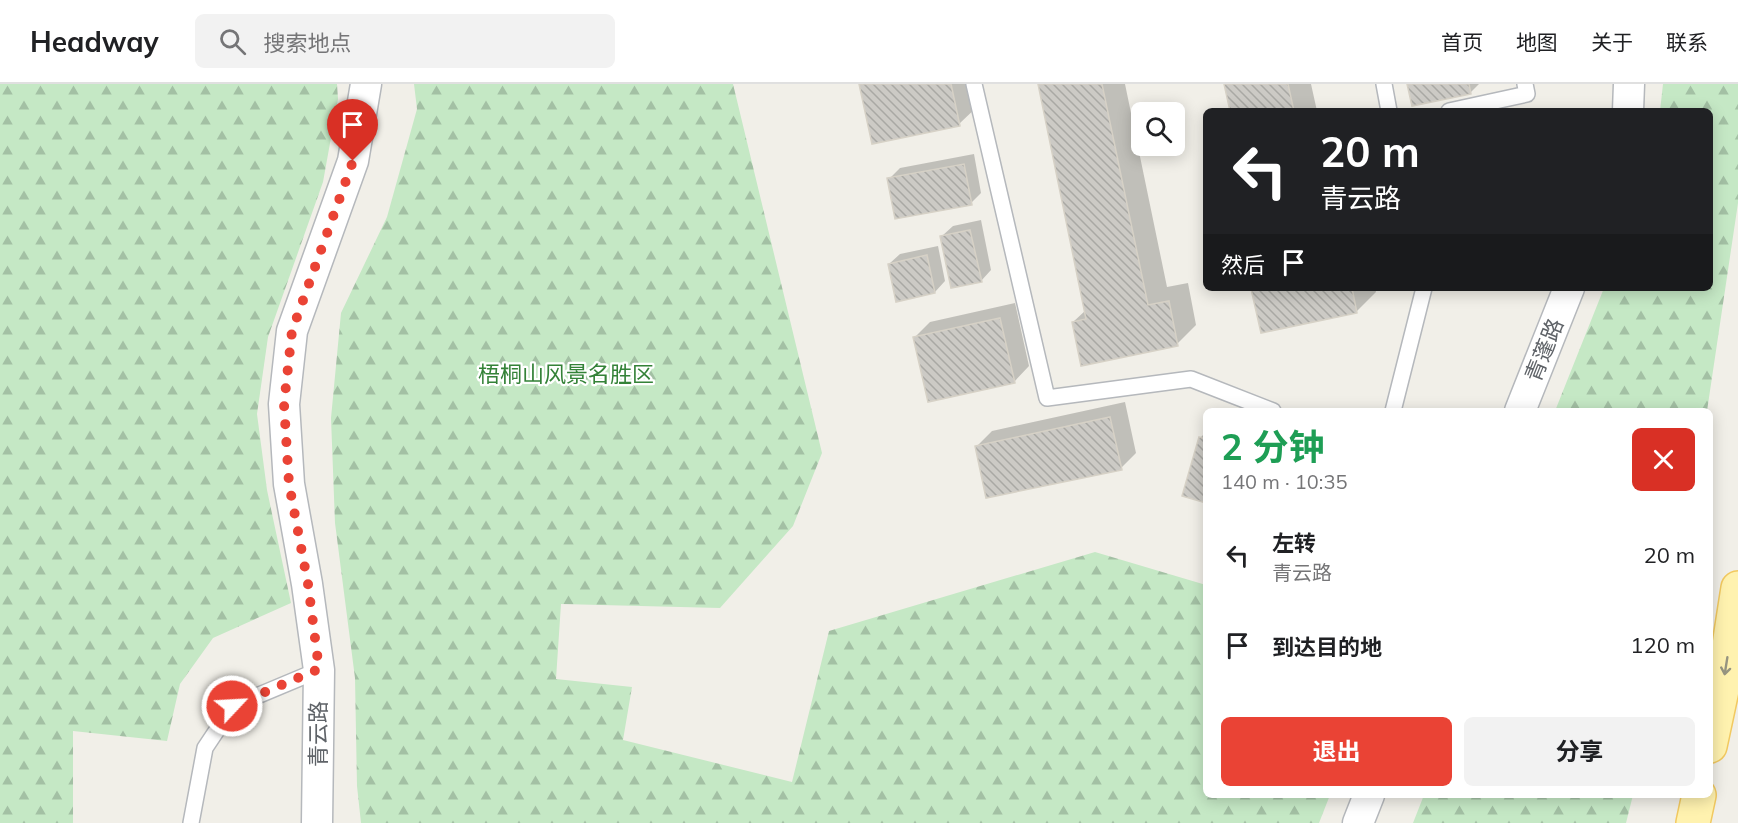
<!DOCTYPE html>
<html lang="zh">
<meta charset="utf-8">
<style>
body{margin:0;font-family:Mulish,"Noto Sans SC",sans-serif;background:#f2f2f2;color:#202124;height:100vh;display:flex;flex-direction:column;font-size:22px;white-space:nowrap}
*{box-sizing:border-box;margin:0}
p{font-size:20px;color:#757577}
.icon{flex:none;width:33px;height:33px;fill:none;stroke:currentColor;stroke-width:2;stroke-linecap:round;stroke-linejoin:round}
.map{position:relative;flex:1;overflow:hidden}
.side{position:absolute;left:1203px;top:324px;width:510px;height:390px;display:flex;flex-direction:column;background:#fff;border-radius:9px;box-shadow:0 3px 15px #0003}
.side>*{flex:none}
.hud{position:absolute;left:1203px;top:24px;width:510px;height:183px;border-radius:9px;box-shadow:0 3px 15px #0003;background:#202124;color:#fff;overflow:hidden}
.tools{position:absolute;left:1131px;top:18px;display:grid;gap:12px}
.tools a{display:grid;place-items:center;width:54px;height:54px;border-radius:9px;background:#fff;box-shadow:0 3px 15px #0003;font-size:30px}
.pin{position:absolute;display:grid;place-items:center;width:51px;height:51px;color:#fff;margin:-62px -26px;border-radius:50% 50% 50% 0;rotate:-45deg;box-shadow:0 0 6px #0007}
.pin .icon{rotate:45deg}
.me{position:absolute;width:66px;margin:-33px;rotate:65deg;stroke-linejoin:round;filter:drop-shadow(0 0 4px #0008)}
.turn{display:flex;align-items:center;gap:21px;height:126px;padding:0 18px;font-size:27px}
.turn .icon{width:78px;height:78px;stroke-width:2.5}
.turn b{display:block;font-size:42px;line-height:51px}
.then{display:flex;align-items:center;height:57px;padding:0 18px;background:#0003;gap:12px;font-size:22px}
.round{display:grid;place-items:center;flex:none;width:63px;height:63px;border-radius:9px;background:#f2f2f2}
.headline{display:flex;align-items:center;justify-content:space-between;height:102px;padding:0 18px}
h1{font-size:36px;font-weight:700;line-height:45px;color:#1e9e55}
.primary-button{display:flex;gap:12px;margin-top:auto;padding:12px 18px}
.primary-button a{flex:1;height:69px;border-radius:9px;background:#ea4335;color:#fff;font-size:24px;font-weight:700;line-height:69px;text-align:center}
.primary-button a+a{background:#f2f2f2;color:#202124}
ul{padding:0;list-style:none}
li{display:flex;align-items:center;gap:18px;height:90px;padding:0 18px}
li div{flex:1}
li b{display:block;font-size:22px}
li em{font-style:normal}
header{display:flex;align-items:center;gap:36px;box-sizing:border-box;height:84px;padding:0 30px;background:#fff;border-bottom:2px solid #e0e0e0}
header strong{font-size:28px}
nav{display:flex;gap:33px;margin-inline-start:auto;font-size:21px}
.search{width:420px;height:54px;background:#f2f2f2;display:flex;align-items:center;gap:15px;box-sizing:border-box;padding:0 21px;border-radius:9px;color:#757577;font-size:22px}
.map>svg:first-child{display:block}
.forest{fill:url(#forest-firs)}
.shadow{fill:#0003}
.building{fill:url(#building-back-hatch);stroke:#d6d1c6;stroke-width:1.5}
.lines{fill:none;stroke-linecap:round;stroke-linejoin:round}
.lane-casing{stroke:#b5b8bc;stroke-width:18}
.street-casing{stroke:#b5b8bc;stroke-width:33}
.primary-casing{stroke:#f2c960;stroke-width:36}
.lane{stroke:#fff;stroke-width:15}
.street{stroke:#fff;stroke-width:30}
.primary{stroke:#fff2af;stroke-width:33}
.oneway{stroke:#979581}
.route{stroke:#ea4335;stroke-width:10;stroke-dasharray:0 18}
.labels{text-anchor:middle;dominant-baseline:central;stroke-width:4.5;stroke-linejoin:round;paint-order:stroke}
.street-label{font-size:22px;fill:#5f6368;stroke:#fff}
.park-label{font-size:22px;fill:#348238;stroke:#fff}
</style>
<header>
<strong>Headway</strong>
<div class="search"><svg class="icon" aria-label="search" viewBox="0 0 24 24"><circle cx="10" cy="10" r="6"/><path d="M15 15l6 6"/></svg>搜索地点</div>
<nav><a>首页</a><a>地图</a><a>关于</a><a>联系</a></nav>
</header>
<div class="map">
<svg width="1738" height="739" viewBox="0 0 1738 739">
<defs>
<pattern id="forest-firs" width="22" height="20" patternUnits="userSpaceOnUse" patternTransform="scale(1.5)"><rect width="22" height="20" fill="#c5e8c5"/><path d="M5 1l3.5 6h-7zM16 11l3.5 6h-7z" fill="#a3c0a4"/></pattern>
<pattern id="building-back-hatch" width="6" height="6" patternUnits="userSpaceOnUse" patternTransform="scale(1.5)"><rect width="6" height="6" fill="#cccac5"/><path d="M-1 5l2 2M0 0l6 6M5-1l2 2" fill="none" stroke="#a9a8a4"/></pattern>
</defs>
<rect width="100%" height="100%" fill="#f1efe8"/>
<path class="forest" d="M0,0h337l1,15 -15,83 -55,155 -11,77 10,76 24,113 -78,35 -33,46 -13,57 -94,-10v92h-73z
M414,0h319l89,369 -29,73 -73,82 -159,-4 -5,75 76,8 -9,53 169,42 37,-151 266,-79 111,33v210h124l-11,28h-958l-4,-37 -2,-108 -20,-155 -4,-105 10,-105 46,-96 30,-108z
M1663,0h75v119l-31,208h-152l49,-123h106v-177h-50z
M1424,711h209l-7,28h-213z"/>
<path class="shadow" d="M861,0h113l5,21 -20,19z
M1039,0h86l42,203 21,-4 8,42 -19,19 -104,-22 13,-12z
M1226,0h85l6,27h-86z
M1408,0h71l-8,8z
M974,70l7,39 -10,10 -82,-24 11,-11z
M981,136l10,50 -10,11 -39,-45 11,-10z
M938,162l7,35 -10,11 -46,-28 11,-10z
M1254,204h121l1,4 -19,19z
M1015,219l14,63 -15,16 -100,-44 16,-16z
M1125,318l11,51 -15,15 -144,-22 15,-15z
M1206,348v69l-6,-63z"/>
<path class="building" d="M859,0h92l9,42 -88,18z
M1038,0h64l46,221 21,-4 9,45 -97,20 -9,-44 14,-3z
M1224,0h64l6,27h-64z
M1407,0h62l2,10 -59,12z
M964,80l8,41 -77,14 -8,-41z
M970,146l12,52 -31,6 -11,-52z
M927,171l8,38 -39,9 -8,-38z
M1352,204l5,25 -96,20 -10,-44z
M1000,234l15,65 -87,19 -15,-65z
M1110,333l12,53 -136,28 -11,-52z
M1199,353l7,2v64l-24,-7z"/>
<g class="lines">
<defs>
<path id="lane" d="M974,0l73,314 144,-19 82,32
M1384,0l5,27
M1449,27l78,-17 -2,-10
M1393,327l31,-123
M191,739l14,-75 28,-42 86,-36"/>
<path id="street" d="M1628,27l1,-27
M1520,327l49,-123
M317,739l2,-153 -12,-86 -18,-100 -5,-80 8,-73 61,-170 13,-77
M1358,739l11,-28"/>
<path id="primary" d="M1710,662l12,-56 16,-102
M1693,739l6,-28"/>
</defs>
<use href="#lane" class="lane-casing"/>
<use href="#street" class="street-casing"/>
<use href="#primary" class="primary-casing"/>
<use href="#lane" class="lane"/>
<use href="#street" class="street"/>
<use href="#primary" class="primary"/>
</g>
<defs><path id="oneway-shaft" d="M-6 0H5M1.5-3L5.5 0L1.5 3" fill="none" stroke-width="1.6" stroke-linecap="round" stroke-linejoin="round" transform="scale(1.5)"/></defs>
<use class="oneway" href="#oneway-shaft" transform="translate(1726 582) rotate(99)"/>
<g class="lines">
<path class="route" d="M232,622l87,-37 -11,-85 -19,-100 -5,-80 8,-73 61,-170"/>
</g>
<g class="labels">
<g class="street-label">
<text transform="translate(1544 266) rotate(-68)">青蓬路</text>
<text transform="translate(318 650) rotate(-90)">青云路</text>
</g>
<g class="park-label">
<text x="566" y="290">梧桐山风景名胜区</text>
</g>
</g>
</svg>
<div class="tools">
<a><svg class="icon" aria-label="search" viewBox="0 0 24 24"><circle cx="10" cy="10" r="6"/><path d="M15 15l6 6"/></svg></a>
</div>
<div class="pin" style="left:353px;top:77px;background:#d93025"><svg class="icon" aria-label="arrive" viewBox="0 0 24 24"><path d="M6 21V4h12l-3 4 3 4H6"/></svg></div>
<svg class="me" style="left:232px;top:622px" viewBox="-20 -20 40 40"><circle r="17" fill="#ea4335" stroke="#fff" stroke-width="3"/><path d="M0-11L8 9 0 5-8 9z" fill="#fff"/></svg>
<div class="hud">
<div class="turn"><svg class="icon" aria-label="left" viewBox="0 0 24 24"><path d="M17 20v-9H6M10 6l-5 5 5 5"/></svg><div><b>20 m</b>青云路</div></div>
<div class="then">然后<svg class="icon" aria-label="arrive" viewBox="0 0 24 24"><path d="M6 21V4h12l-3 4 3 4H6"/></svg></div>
</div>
<section class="side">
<div class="headline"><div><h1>2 分钟</h1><p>140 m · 10:35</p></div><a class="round" style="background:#d93025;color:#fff"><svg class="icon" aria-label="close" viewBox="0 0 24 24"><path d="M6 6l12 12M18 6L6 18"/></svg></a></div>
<ul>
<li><svg class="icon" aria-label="left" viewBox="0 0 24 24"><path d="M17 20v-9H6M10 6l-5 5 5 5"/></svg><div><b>左转</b><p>青云路</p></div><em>20 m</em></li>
<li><svg class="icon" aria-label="arrive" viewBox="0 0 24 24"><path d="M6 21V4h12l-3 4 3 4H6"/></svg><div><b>到达目的地</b></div><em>120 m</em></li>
</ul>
<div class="primary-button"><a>退出</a><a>分享</a></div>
</section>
</div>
